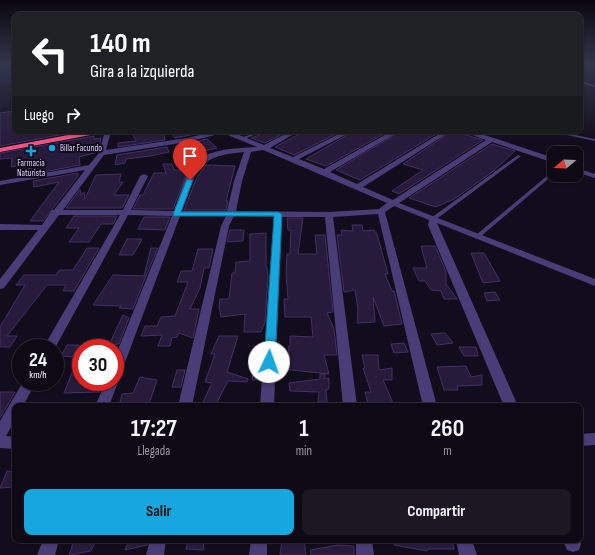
<!DOCTYPE html>
<html lang="es">
<style>
body{margin:0;font-family:"Sofia Sans Condensed",sans-serif;background:#1c1822;color:#f1f3f6;height:100vh;display:flex;flex-direction:column;font-size:15px;white-space:nowrap}
*{box-sizing:border-box;margin:0}
p{font-size:13px;color:#9b9aa0}
.icon{flex:none;width:22px;height:22px;fill:none;stroke:currentColor;stroke-width:2;stroke-linecap:round;stroke-linejoin:round}
.map{position:relative;flex:1;overflow:hidden}
.side{position:absolute;left:12px;top:403px;width:571px;height:140px;display:flex;flex-direction:column;background:#0e0a15;border-radius:8px;box-shadow:0 1px 3px #0004,0 0 0 1px #2e2b34}
.side>*{flex:none}
.guide{position:absolute;left:12px;top:12px;width:571px;height:122px;border-radius:8px;box-shadow:0 1px 3px #0004,0 0 0 1px #2e2b34;background:#202124;color:#fff;overflow:hidden}
.needle{width:26px;rotate:251deg}
.fabs{position:absolute;left:547px;top:146px;display:grid;gap:8px}
.fabs a{display:grid;place-items:center;width:36px;height:36px;border-radius:8px;background:#0e0a15;box-shadow:0 1px 3px #0004,0 0 0 1px #2e2b34;font-size:20px}
.speed{position:absolute;left:12px;top:339px;display:flex;gap:8px;font-size:20px;font-weight:700;text-align:center}
.speed>*{display:grid;place-content:center;width:52px;height:52px;border-radius:50%;background:#0e0a15;box-shadow:0 1px 3px #0004,0 0 0 1px #2e2b34;line-height:1}
.speed small{font-size:10px;font-weight:400}
.speed .limit{border:6px solid #d22;background:#fff;color:#111}
.pin{position:absolute;display:grid;place-items:center;width:34px;height:34px;color:#fff;margin:-41px -17px;border-radius:50% 50% 50% 0;rotate:-45deg;box-shadow:0 0 4px #0007}
.pin .icon{rotate:45deg}
.me{position:absolute;width:44px;margin:-22px;rotate:3deg;stroke-linejoin:round;filter:drop-shadow(0 0 3px #0008)}
.turn{display:flex;align-items:center;gap:14px;height:84px;padding:0 12px;font-size:18px}
.turn .icon{width:52px;height:52px;stroke-width:2.5}
.turn b{display:block;font-size:28px;line-height:34px}
.then{display:flex;align-items:center;height:38px;padding:0 12px;background:#0003;gap:8px;font-size:15px}
.eta{display:flex;justify-content:space-evenly;align-items:center;height:68px;text-align:center}
.eta b{font-size:24px;font-weight:700;line-height:28px}
.primary-button{display:flex;gap:8px;margin-top:auto;padding:8px 12px}
.primary-button a{flex:1;height:46px;border-radius:8px;background:#15a7de;color:#111;font-size:16px;font-weight:700;line-height:46px;text-align:center}
.primary-button a+a{background:#1c1822;color:#f1f3f6}
.map>svg:first-child{display:block}
.water{fill:#0d1536}
.building{fill:#271b3b;stroke:#432f65}
.lines{fill:none;stroke-linecap:round;stroke-linejoin:round}
.lane{fill:#493d77;fill-rule:evenodd}
.street{fill:#493d77;fill-rule:evenodd}
.highway{fill:#ef5483;fill-rule:evenodd}
.route{fill:#15a7de;stroke:#0e6d90}
.poi-dot{fill:#15a7de;stroke:#120d1c;stroke-width:1.5}
.labels{text-anchor:middle;dominant-baseline:central;stroke-width:4;stroke-linejoin:round;paint-order:stroke}
.far-poi-label{font-size:9px;fill:#dacdfa;stroke:#120d1c;text-anchor:start}
</style>
<div class="map">
<svg width="595" height="555" viewBox="0 0 595 555">
<rect width="100%" height="100%" fill="#120d1c"/>
<path class="water" d="M0,64h15v18l-15,1z"/>
<path class="building" d="M15,111v20h66l-81,15v-33z
M131,131h32l2,9 -47,7v-4l18,-2z
M170,131h29l2,2 -26,5z
M271,131l11,3 -17,9 -14,-5z
M305,131h37l-48,24 -19,-8z
M354,131h35l-63,35 -20,-7z
M401,131h40l-81,49 -24,-10z
M452,131l31,9 -84,54 -7,-3 31,-21 -20,-6z
M94,136v3l7,-1 -3,14 -19,5 1,8 -47,9 -1,-6 -7,1 2,-5 -16,3 1,-9 -12,1v-6z
M207,139l10,9 -30,7 -7,-10z
M492,144l23,7 -24,22 -37,26 -18,8 -27,-9z
M167,147l2,5 -19,4 -24,3 -1,4 -10,2 2,-10z
M163,164h9l2,6h14l-15,39h-40l7,-14h3l11,-22h12z
M206,165l29,1 -9,35h2l-2,9h-42l13,-33z
M78,173v3l-35,45h-13l29,-39 -25,5 -1,-6z
M121,174l-2,8h4l-9,13h15l-7,13h-56l14,-19 1,6 3,-3 1,7 11,-24z
M74,216h43l-4,8h-12l-12,18h-20l10,-14h-13z
M144,217h26l-5,13 -27,-1z
M287,218h16l-5,36h19l-2,-19h10l8,77 -6,1 7,16 3,26h-13l5,19 -47,-5 1,-13 6,1 -1,-11 2,1v-11l23,1 -2,-20h-26l-1,-18h4l-2,-25 1,-20h3l1,-24h-3z
M352,225h10l1,6 11,-1 3,4 11,40h-3l7,17h2l8,33 -18,2 -11,-29 2,25 -18,1 1,-14 -3,-19 -11,2 -7,-57h5l-1,-5 12,1z
M230,230h14l-1,11 -16,1z
M266,233v35h1l1,9 -3,45 -4,10h-17l1,-18 -24,3 -2,-10 1,-8h9l3,-26h3l1,-11 14,-1v-27z
M127,239h15l-9,16h-14z
M421,246h14l11,25v13l11,15h-13l-3,-8 -10,-1 -6,-9h-6l-6,-13h14z
M87,248h12l-25,43h-11l3,-6h-19l-40,51h10l-7,11h-10v-20l25,-42h-9l8,-10h32l3,-5h14z
M151,248h7l-12,28 -2,-1z
M198,249h15l-4,19h-5l-4,20 -10,21h9l-6,29 -14,-5 -2,4 -5,1 -2,8h-12l4,-11 -21,1 4,-10h12l4,-9 14,-1 13,-34h-11l4,-11h11z
M471,253h13l16,28 -17,2z
M113,275l33,1 -13,33 -14,-1 2,-2 -28,-1z
M495,292l5,8 -13,1 -3,-8z
M123,315l6,3 -10,26 -10,1z
M445,333l8,10 -16,2 -6,-11z
M219,336h19l-11,36 21,7 -1,3 -19,-1 -13,25h-14l11,-23 -7,-1 10,-28h-4z
M404,343l4,9 -14,1 -3,-9z
M67,345h12l-6,12 -12,-1z
M258,346h5l-3,34h-8z
M459,347h17l2,9h-14z
M81,350v32h23l-4,10 -36,1z
M362,355h16l1,15 13,-2v12h-9l10,23 -25,1 -3,-12h6l-8,-24h2z
M466,366l5,11 11,-2v10l-25,1 1,4h-14l-7,-23z
M177,370h8l-4,17h-9z
M320,374h5v5l4,-1v11l-3,1 1,12h-9l1,-10 -29,-1 -1,-8 31,-4z
M140,377l17,3 -8,24 -30,2 3,-12 11,-1z
M0,392h15l-15,26z
M7,471l8,1v15l-15,1z
M74,540h22l-5,11 -22,4z
M129,540h19l-1,5 -22,5z
M188,540h15l1,10 -18,-1z
M282,540h22l2,15h-26z
M394,540h58l2,9h-27v2l-33,-6z
M338,545l16,1v9h-43l-1,-5z"/>
<g class="lines">
<path class="lane" d="M580,81l15,4v2l-15,-4z
M259,131h5l-20,8 -3,-1z
M548,131h7l40,8v2z
M518,155l3,1 -86,64h-4v-2z
M553,171h1v3l-74,63h-4v-2z"/>
<path class="street" d="M105,131h6l-5,19 81,-12 29,-7h13l35,14 27,-14h8l-29,17 23,9 52,-26h8l-54,28 25,10 68,-38h8l-70,41 27,12 87,-53h7l-88,56 30,13 93,-60 -25,-9h10l23,7 60,20v5l-62,-21 -93,61 196,76v7l-158,-63 81,183h-14l-76,-181 1,-5 -35,-14 -9,6 52,194h-14l-45,-192 -45,3 24,189h-14l-18,-189h-43l-8,189h-14l14,-189 -40,-1 -5,10 -37,180h-14l43,-180 5,-10h-46l-59,157 -2,3 -4,2v-21l57,-141 -44,-1 -73,133h-12l77,-133h-61l-55,73 -4,1v-10l38,-49h-38v-6l42,1 10,-15h2l31,-40 -85,15v-4l89,-16 10,-12zM223,133l34,14c-22,2 -51,0 -66,21 -7,10 -12,30 -17,43l-43,-1 17,-34 -4,-2 -4,2 -17,34h-60l41,-55 83,-13zM263,150l124,53 -8,6 -50,3 -93,-1 6,-30 9,-29zM244,152l-10,29 -7,30h-45c15,-40 13,-55 62,-59z
M576,168l19,6v4l-19,-6z
M115,378l3,4 -9,24h-14l11,-24h9z
M23,382h13l-13,24h-8v14l-9,16 9,1v12l-15,-1v-27z
M595,433v12l-15,1v-12z
M43,540h16l-4,15h-18z
M150,540h16l-2,15h-18z
M251,540h16v15h-18z
M356,540h16l2,15h-18z
M456,540h16l5,15h-18z
M563,540h17l1,4 -2,6 -6,2 -6,-2z"/>
<path class="highway" d="M89,131h16l-4,2 -101,19v-4z"/>
</g>
<linearGradient id="sky" x2="0" y2="1"><stop stop-color="#0a070f"/><stop offset="0.45" stop-color="#33354b"/><stop offset="1" stop-color="#33354b" stop-opacity="0"/></linearGradient>
<rect width="595" height="142" fill="url(#sky)"/>
<path class="route" d="M187,179l6,1 -12,32h97l4,2 -7,148 -2,3 -4,1 -5,-4 10,-146h-100l-1,-2z"/>
<g class="poi-dot">
<circle cx="52" cy="148" r="4"/>
<path d="M29 145h4v4h4v4h-4v4h-4v-4h-4v-4h4z"/>
</g>
<g class="labels">
<g class="far-poi-label">
<text x="60" y="148">Billar Facundo</text>
<text x="31" y="163" text-anchor="middle">Farmacia<tspan x="31" dy="10">Naturista</tspan></text>
</g>
</g>
</svg>
<div class="fabs">
<a><svg class="needle" viewBox="-14 -14 28 28"><path d="M0-13l5 13h-10z" fill="#e53935"/><path d="M0 13l5-13h-10z" fill="#9b9aa0"/></svg></a>
</div>
<div class="speed"><div>24<small>km/h</small></div><div class="limit">30</div></div>
<div class="pin" style="left:190px;top:180px;background:#d93025"><svg class="icon" aria-label="arrive" viewBox="0 0 24 24"><path d="M6 21V4h12l-3 4 3 4H6"/></svg></div>
<svg class="me" style="left:269px;top:362px" viewBox="-20 -20 40 40"><circle r="19" fill="#fff"/><path d="M0-13L10 11 0 6-10 11z" fill="#15a7de"/></svg>
<div class="guide">
<div class="turn"><svg class="icon" aria-label="left" viewBox="0 0 24 24"><path d="M17 20v-9H6M10 6l-5 5 5 5"/></svg><div><b>140 m</b>Gira a la izquierda</div></div>
<div class="then">Luego<svg class="icon" aria-label="right" viewBox="0 0 24 24"><path d="M7 20v-9h11M14 6l5 5-5 5"/></svg></div>
</div>
<section class="side">
<div class="eta">
<div><b>17:27</b><p>Llegada</p></div>
<div><b>1</b><p>min</p></div>
<div><b>260</b><p>m</p></div>
</div>
<div class="primary-button"><a>Salir</a><a>Compartir</a></div>
</section>
</div>
